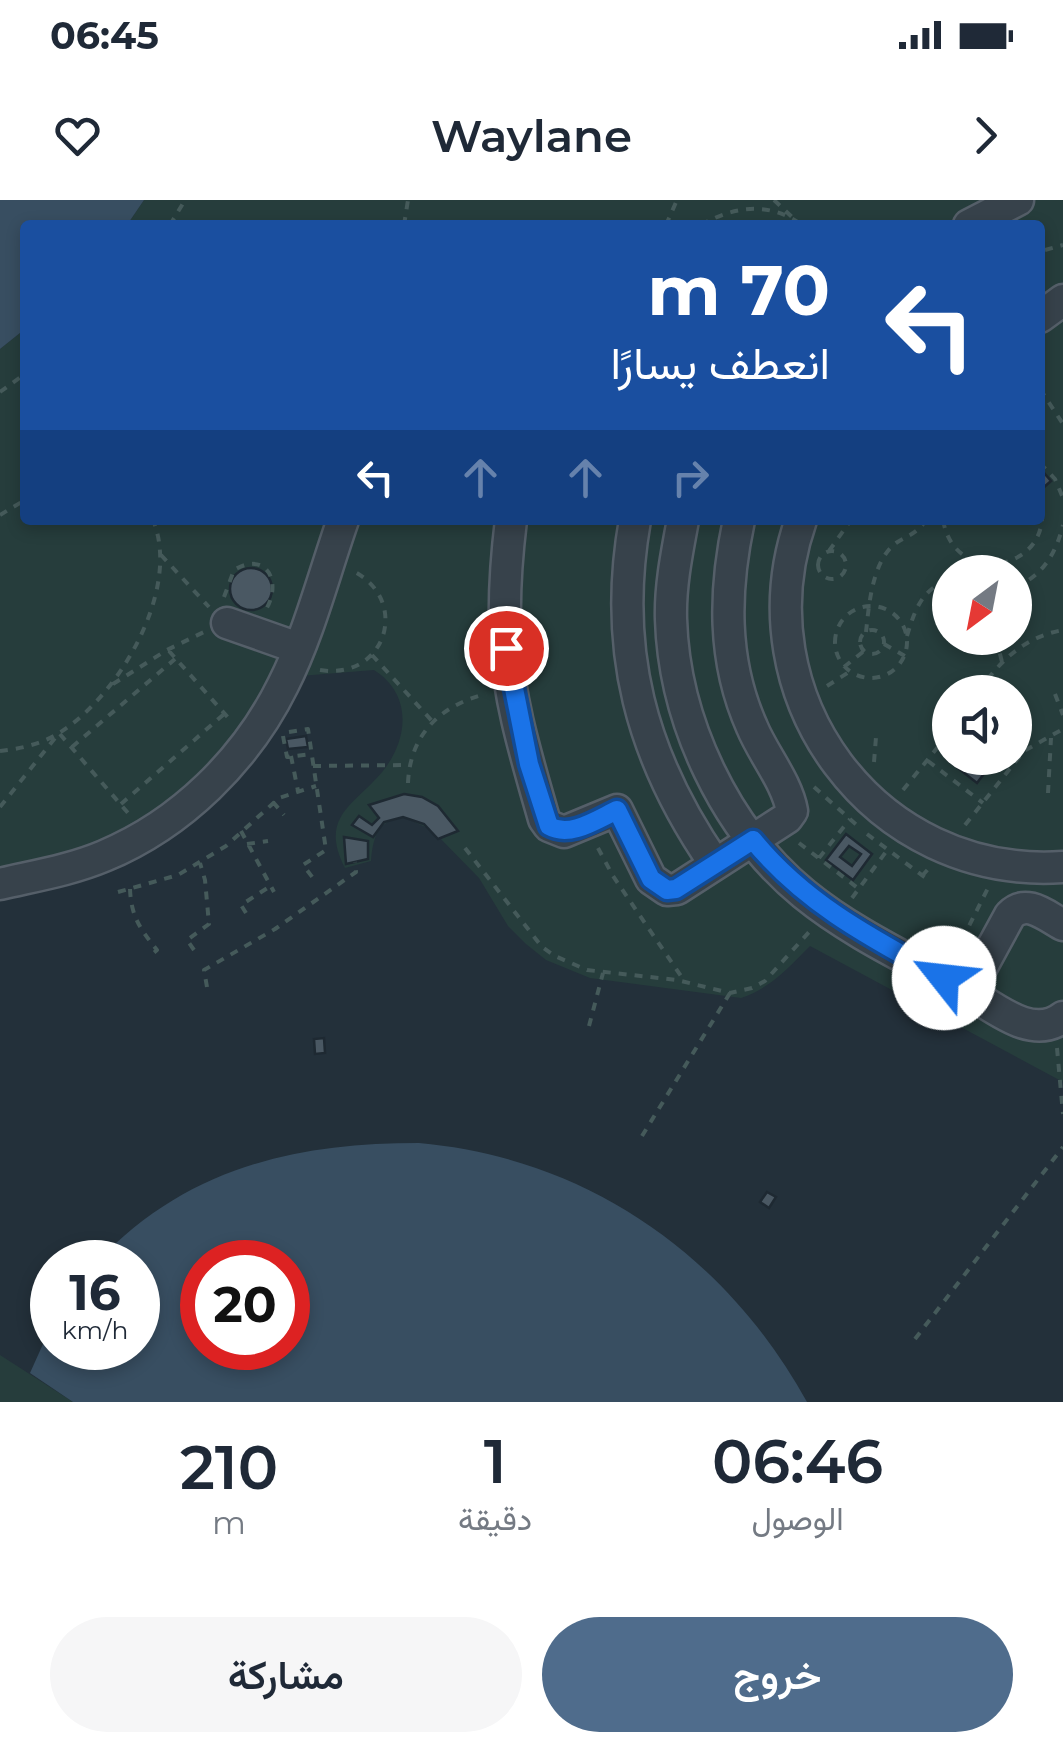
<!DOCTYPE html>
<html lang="ar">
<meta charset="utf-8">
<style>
body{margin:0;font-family:Montserrat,Vazirmatn,sans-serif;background:#f6f6f7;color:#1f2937;direction:rtl;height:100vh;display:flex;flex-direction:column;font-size:38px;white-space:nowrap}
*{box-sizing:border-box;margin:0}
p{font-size:32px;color:#747a83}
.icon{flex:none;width:55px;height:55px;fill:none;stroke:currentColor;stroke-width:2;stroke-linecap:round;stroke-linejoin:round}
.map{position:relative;height:1202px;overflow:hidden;direction:ltr}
.details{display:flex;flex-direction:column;background:#fff;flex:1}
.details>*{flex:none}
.guide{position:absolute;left:20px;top:20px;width:1025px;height:305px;border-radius:10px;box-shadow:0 5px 15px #0003;direction:rtl;background:#1a4fa0;color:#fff;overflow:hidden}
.needle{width:65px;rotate:212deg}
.controls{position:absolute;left:932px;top:355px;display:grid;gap:20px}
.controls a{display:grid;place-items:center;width:100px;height:100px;border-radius:50%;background:#fff;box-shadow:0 5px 15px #0003;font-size:50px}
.speed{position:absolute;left:30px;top:1040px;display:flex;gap:20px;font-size:50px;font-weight:700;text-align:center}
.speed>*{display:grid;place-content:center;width:130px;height:130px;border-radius:50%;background:#fff;box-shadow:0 5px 15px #0003;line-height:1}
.speed small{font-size:25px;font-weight:400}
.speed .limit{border:15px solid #d22;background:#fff;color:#111}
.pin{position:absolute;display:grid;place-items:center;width:85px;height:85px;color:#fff;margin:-42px;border:5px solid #fff;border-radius:50%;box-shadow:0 2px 10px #0007}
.me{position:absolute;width:110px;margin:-55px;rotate:299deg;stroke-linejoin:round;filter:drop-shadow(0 0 8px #0008)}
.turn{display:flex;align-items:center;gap:35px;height:210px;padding:0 50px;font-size:45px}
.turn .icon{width:130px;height:130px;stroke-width:2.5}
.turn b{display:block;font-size:70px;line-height:85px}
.lanes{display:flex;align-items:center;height:95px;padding:0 50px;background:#0003;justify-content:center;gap:50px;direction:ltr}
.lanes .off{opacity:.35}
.eta{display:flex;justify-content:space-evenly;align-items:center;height:170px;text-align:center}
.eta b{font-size:60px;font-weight:600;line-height:70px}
.action{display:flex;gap:20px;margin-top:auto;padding:20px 50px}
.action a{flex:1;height:115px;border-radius:60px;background:#4f6c8c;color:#fff;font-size:40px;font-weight:600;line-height:115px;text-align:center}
.action a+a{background:#f6f6f7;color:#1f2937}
.status{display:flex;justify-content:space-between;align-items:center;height:70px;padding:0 50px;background:#fff;direction:ltr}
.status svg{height:28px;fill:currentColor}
header{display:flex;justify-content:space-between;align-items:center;height:130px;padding:0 50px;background:#fff;font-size:45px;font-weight:600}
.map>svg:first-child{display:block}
.green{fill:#263d3c;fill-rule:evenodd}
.water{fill:#384e61;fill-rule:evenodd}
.building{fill:#4a5863;stroke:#1e2932;stroke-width:2.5;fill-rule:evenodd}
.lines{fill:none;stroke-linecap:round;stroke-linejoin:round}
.minor-casing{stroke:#555f69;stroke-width:35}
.path{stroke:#455a5a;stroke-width:4;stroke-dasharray:8 8;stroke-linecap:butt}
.minor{stroke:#37424b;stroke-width:30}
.route-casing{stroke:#114b97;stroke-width:25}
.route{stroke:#1a73e8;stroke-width:18}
</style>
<div class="status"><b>06:45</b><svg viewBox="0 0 49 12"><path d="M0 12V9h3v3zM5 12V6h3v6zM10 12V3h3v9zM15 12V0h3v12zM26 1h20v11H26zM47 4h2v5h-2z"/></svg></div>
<header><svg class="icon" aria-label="forward" viewBox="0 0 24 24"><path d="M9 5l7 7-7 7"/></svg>Waylane<svg class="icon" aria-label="heart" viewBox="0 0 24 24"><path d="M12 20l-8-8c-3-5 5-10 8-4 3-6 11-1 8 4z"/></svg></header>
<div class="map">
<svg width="1063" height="1202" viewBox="0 0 1063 1202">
<rect width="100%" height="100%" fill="#23303a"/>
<path class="green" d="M144,0h919v882l-253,-136c-22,22 -39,42 -69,52l-151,-20 -44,-18 -20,-16 -18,-18 -29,-48 -47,-48 -29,-13c-26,4 -30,21 -32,44l-26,7c-27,-52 11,-64 38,-97 26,-33 29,-77 -9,-101l-74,6 -86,124 -214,98v-549l25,-20v191h1015v-295h-913zM950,372h65v66h-65zM950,492h65v66h-65z
M0,1155l73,47h-73z"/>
<path class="water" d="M0,0h144l-17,25h-102v104l-25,20z
M419,943c168,15 307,112 388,259h-734l-43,-29 22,-49v24h86v-86h-41c89,-94 197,-119 322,-119zM202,1062h86v86h-86z"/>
<path class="building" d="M1045,274l6,7 -8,7 -3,-9z
M230 389a21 21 0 1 1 42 0a21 21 0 1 1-42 0Z
M306,536l2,11 -20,2 -2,-10z
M952,558h44l-19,25 -28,-22z
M404,594l18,3 16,9 20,25 -20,8 -14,-15 -21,-7 -19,5 -11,15 -21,-12 7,-9 13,9 7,-7 -10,-13z
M846,634l26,20 -19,26 -27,-20zM849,646l12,8 -9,12 -12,-9z
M344,637l24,4v18l-22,5z
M324,838l1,15 -10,1 -1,-15z
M767,992l9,5 -7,11 -9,-6z"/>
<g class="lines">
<defs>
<path id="minor" d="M969,25l49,-25
M1040,117l23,-17
M511,320c-5,41 -8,83 -5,124 3,59 22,118 38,175l5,7 15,6 53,-22 34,69 16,11 10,-1 110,-71 5,-7c-5,-29 -29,-57 -40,-84 -30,-67 -28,-137 -13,-207
M635,320c-23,129 6,237 80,344
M683,320c-6,32 -13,66 -12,99 3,102 54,210 133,275 49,40 109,67 164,98
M801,320c-62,176 74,360 262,347
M227,423l71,25
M0,684c34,-8 71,-14 104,-28 77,-32 142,-96 179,-171 26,-51 41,-111 60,-165
M1063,725c-17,-9 -36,-27 -53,-10l-42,77c27,16 65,49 95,25"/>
</defs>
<use href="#minor" class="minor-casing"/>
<path class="path" d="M774,0l18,17
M170,25l15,-25
M404,25l4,-25
M666,25l11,-25
M701,25c33,-19 68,-24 101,0
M902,25h2
M1045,50l18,-5
M1040,189l23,35
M0,192l25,-18
M1040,263l15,16 8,19
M0,315l25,-15
M943,320c12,71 114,49 97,-18
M829,351l22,-31
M818 365a14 14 0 1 1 28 0a14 14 0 1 1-28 0Z
M161,355l48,52
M967,372l5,-11
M1021,385l10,12
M1015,387c28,-11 41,-34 48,-62
M224,397l10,-27c33,-20 49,13 31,41
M835 442a36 36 0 1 1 72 0a36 36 0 1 1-72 0Z
M860 442a12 12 0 1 1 24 0a12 12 0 1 1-24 0Z
M866,432c3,-27 6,-71 30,-89 12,-8 21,-9 30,-23
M907,436c8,-27 15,-47 43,-57
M996,438l6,24
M948,441l12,-3
M884,444l21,12
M169,451l63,71
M372,455l60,66
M844,467l20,-16
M320,470c66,11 92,-71 31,-100
M113,484l54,-34 37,-18
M827,486l22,-14
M978,492c22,-31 46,-55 85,-62
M1055,494l8,21
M289,532l19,-3 18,121 -23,15 10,13
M283,536l4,21 24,-3
M72,547l103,-88
M0,551c19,-2 42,-7 59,-18 59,-36 123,-143 94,-213
M291,556l7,35
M928,561l55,42
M874,562l2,-25
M313,566l96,-1
M408,583c2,-49 33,-78 78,-89
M814,587l46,41
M903,590l47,-58
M1048,593l3,-55
M273,602l11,13
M121,604l102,-89
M0,607l59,-74 69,80
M965,625l59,-74 39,-22
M241,631l33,61
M867,634l64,48
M799,643l60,46
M247,644l21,-3
M465,648l77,99 13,9 32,14 90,10 53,13 22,-5 13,-7 44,-49
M598,648l15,28 72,106
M819,658l31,-39
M922,676l8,-9
M130,689c1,27 10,40 27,61l-7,6
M118,692l60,-17 48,-29 53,-48 37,-12
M852,698l36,-49
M246,713l-5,-8 28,-18
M194,750l-7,-10 22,-16 -4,-44 -5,-17
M955,754l34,-68
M207,787l-3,-17 71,-41 81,-57 -1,-10
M589,826l14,-53
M1057,848l6,66
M642,936l88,-143
M915,1139l148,-192"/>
<use href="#minor" class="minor"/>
</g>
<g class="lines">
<defs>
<path id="route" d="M506,448l23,116 20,62c21,12 47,-6 68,-16l34,69 16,11 9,-1 77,-49c52,64 120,99 191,138"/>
</defs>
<use href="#route" class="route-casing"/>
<use href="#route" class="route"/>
</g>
</svg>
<div class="controls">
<a><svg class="needle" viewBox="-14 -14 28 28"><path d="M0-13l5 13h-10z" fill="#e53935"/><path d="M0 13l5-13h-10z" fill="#747a83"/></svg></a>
<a><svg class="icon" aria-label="sound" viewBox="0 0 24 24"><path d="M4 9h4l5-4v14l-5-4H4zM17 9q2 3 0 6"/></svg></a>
</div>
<div class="speed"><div>16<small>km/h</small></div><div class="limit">20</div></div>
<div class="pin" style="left:506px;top:448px;background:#d93025"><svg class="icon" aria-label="arrive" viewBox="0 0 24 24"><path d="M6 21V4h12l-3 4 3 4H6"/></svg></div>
<svg class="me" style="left:944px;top:778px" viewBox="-20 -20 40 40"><circle r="19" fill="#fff"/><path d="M0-13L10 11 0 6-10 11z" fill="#1a73e8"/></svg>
<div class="guide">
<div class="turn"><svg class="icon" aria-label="left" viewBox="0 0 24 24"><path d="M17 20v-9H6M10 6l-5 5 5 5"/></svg><div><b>70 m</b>انعطف يسارًا</div></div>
<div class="lanes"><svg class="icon" aria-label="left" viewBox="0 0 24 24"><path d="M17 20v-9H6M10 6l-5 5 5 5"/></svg><svg class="icon off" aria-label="ahead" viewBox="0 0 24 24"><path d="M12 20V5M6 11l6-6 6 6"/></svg><svg class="icon off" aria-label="ahead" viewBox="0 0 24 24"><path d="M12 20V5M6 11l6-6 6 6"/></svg><svg class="icon off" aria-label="right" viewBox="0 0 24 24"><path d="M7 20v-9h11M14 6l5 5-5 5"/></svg></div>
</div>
</div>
<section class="details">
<div class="eta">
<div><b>06:46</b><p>الوصول</p></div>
<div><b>1</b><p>دقيقة</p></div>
<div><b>210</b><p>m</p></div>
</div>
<div class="action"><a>خروج</a><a>مشاركة</a></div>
</section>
